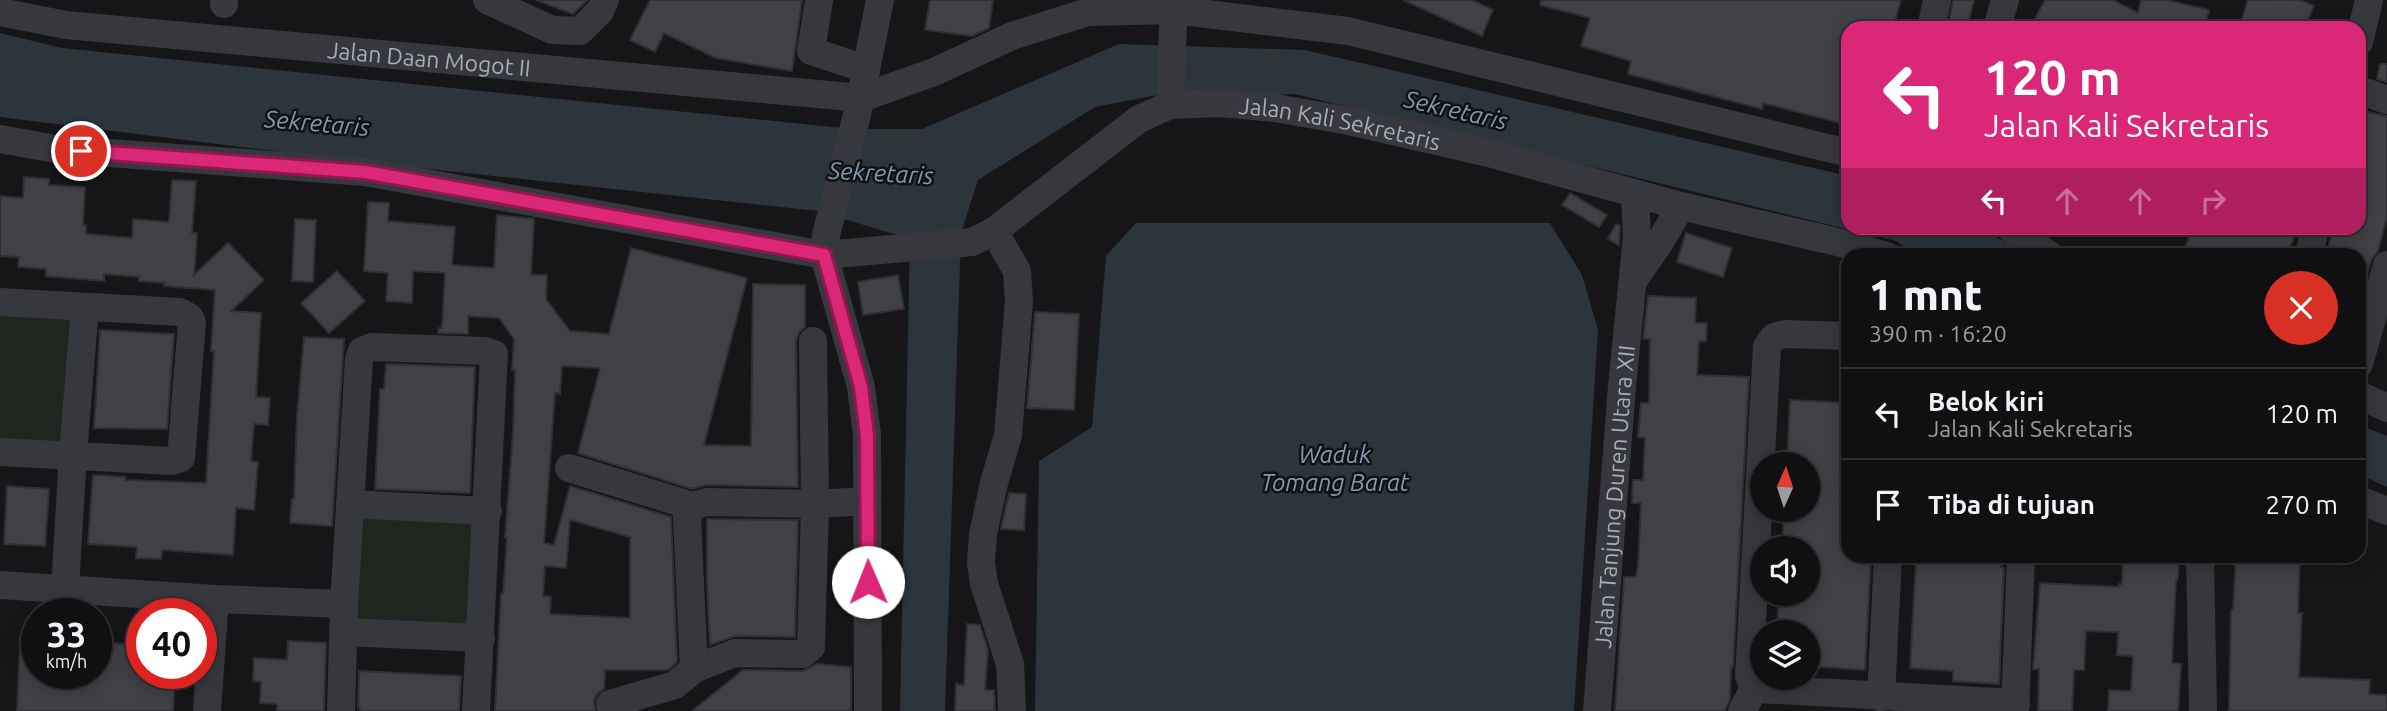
<!DOCTYPE html>
<html lang="id">
<meta charset="utf-8">
<style>
body{margin:0;font-family:Ubuntu,sans-serif;background:#1e1e20;color:#f1f3f6;height:100vh;display:flex;flex-direction:column;font-size:26px;white-space:nowrap}
*{box-sizing:border-box;margin:0}
p{font-size:23px;color:#9c9d9f}
.icon{flex:none;width:38px;height:38px;fill:none;stroke:currentColor;stroke-width:2;stroke-linecap:round;stroke-linejoin:round}
.map{position:relative;flex:1;overflow:hidden}
.panel{position:absolute;left:1841px;top:248px;width:525px;height:315px;display:flex;flex-direction:column;background:#101012;border-radius:21px;box-shadow:0 4px 18px #0003,0 0 0 2px #303032}
.panel>*{flex:none}
.banner{position:absolute;left:1841px;top:21px;width:525px;height:214px;border-radius:21px;box-shadow:0 4px 18px #0003,0 0 0 2px #303032;background:#db2777;color:#fff;overflow:hidden}
.needle{width:46px;rotate:3deg}
.controls{position:absolute;left:1750px;top:452px;display:grid;gap:14px}
.controls a{display:grid;place-items:center;width:70px;height:70px;border-radius:50%;background:#101012;box-shadow:0 4px 18px #0003,0 0 0 2px #303032;font-size:35px}
.speed{position:absolute;left:21px;top:598px;display:flex;gap:14px;font-size:35px;font-weight:700;text-align:center}
.speed>*{display:grid;place-content:center;width:91px;height:91px;border-radius:50%;background:#101012;box-shadow:0 4px 18px #0003,0 0 0 2px #303032;line-height:1}
.speed small{font-size:18px;font-weight:400}
.speed .limit{border:10px solid #d22;background:#fff;color:#111}
.pin{position:absolute;display:grid;place-items:center;width:60px;height:60px;color:#fff;margin:-30px;border:4px solid #fff;border-radius:50%;box-shadow:0 2px 7px #0007}
.me{position:absolute;width:77px;margin:-38px;rotate:359deg;stroke-linejoin:round;filter:drop-shadow(0 0 5px #0008)}
.turn{display:flex;align-items:center;gap:24px;height:147px;padding:0 28px;font-size:32px}
.turn .icon{width:91px;height:91px;stroke-width:2.5}
.turn b{display:block;font-size:49px;line-height:60px}
.lanes{display:flex;align-items:center;height:66px;padding:0 28px;background:#0003;justify-content:center;gap:35px;direction:ltr}
.lanes .off{opacity:.35}
.round{display:grid;place-items:center;flex:none;width:74px;height:74px;border-radius:37px;background:#1e1e20}
.headline{display:flex;align-items:center;justify-content:space-between;height:119px;padding:0 28px}
h1{font-size:42px;font-weight:800;line-height:52px}
ul{padding:0;list-style:none}
li{display:flex;align-items:center;gap:21px;height:91px;padding:0 28px;border-top:2px solid #303032}
li div{flex:1}
li b{display:block;font-size:26px}
li em{font-style:normal}
.map>svg:first-child{display:block}
.green{fill:#1e261f}
.water{fill:#2c353c}
.building{fill:#404145;stroke:#303034;stroke-width:2;fill-rule:evenodd}
.lines{fill:none;stroke-linecap:round;stroke-linejoin:round}
.path{stroke:#3d3f44;stroke-width:3.5;stroke-dasharray:3.5 5;stroke-linecap:butt}
.minor{stroke:#37383d;stroke-width:28}
.route-casing{stroke:#8e194d;stroke-width:18}
.route{stroke:#db2777;stroke-width:12}
.labels{text-anchor:middle;dominant-baseline:central;stroke-width:5;stroke-linejoin:round;paint-order:stroke}
.street-label{font-size:23px;fill:#a8adb8;stroke:#111113}
.water-label{font-size:24px;font-style:italic;fill:#7f9bb3;stroke:#111113}
</style>
<div class="map">
<svg width="2387" height="711" viewBox="0 0 2387 711">
<rect width="100%" height="100%" fill="#161618"/>
<path class="green" d="M0,310l71,6 -4,137 -67,-4z
M354,508l132,6 -7,122 -132,-6z"/>
<path class="water" d="M0,33l62,15 790,81h70l197,-85 186,6 543,126v52h131l51,27h-112l-22,-14 -601,-147 -46,2 -87,-2 -67,13 -117,73 -17,53 -16,478h-45l10,-472 -92,-28 -471,-51 -347,-43z
M1136,223h414l32,52 16,55 -24,381h-539l4,-250 53,-34 14,-171z
M2359,425l28,11v51l-28,-13z"/>
<path class="building" d="M536,0h51l-14,14z
M650,0h152l-10,71 -76,-13 -52,-25 -9,19 -25,-12z
M930,0h63l-4,28 -17,8 -47,-6z
M1403,0h69l21,10 -11,26z
M1541,0h360l-8,28h-45v97l-85,-22 -1,6 -134,-35 3,-13 -50,-15 9,-28 -50,-13z
M1953,0h21l-7,28h-19z
M2045,0h68l25,13 3,-13h25l43,10 -4,18h-175z
M2248,0h52l14,6 -10,22h-65z
M2380,64h7v18l-10,-3z
M2359,110l28,6v100l-9,35 -7,9 -12,43v-47h-33l7,-28h26z
M24,177l25,2v6l36,2 -2,38h3v9l46,4 1,-19 36,3 3,-42 24,1 -4,52h5l-3,42 34,-32 36,37 -33,31 30,2 -5,84 14,1 -2,27 -14,-1 -3,37 7,1 -4,48 -18,-2 -3,47 -71,-5 -1,9 -25,-1 1,-11 -49,-3 5,-69 32,2v3l81,3 8,-132h-3l4,-61 -51,-4 1,-3 -26,-2v-4l-35,-3v7l-58,-5v-7l-28,-2 1,-10 -19,-1v-60l23,2z
M1570,193l37,22 -8,12 -37,-22z
M368,202l21,1 -1,18 67,6 -3,38 42,3 3,-53 37,4 -3,56h16l-1,24 24,32 39,3 22,-86 116,30 -43,167 47,1 2,-162 52,1v42l-6,5 -3,9 2,146 -91,-2 -15,4 -114,-36 22,-85 -38,-2 -2,28 -5,-1 -11,150 10,2 16,-59 101,31 6,145 -9,8h-63l-1,19 -6,4 -4,8 1,10h-100l6,-117h2l4,-57h-2l8,-104 2,-63h-3l2,-31 -15,-21 -31,-2v18l-30,-1 1,-5h3l3,-55 -32,-2 -1,32 -26,-2 2,-28 -24,-2zM570,520l60,17v81l-80,-4 1,-17 -8,-1 2,-30 21,2z
M295,219l21,1 -3,62 -21,-1z
M1616,224l4,2 -1,19 -11,-6z
M2193,228h105l-12,28h-105z
M1686,233l46,15 -9,29 -46,-15z
M337,271l28,30 -36,32 -28,-30z
M898,275l6,34 -41,6 -5,-33z
M1648,296l48,2 -1,25h12l-1,18h-7l-2,34 52,2 -16,290h-2l-1,32 -5,12h-110l9,-134h12l2,-11 3,-63h-9l1,-23h10l2,-42 -7,-1 3,-34h8l1,-64h-7z
M1035,312l44,2 -5,96 -47,-2z
M100,330l74,4 -7,95 -73,-1z
M304,337l40,2 -12,187 -42,-3 2,-24h2l3,-84z
M386,364l89,3 -5,126 -95,-4 5,-100h4z
M1790,400l58,3v153h23l-6,114 -57,-4v-34h-31l2,-39h29v-45h-26l2,-39h24v-45h-21z
M7,486l42,3 -4,57 -41,-2z
M1009,493l17,1 -2,36 -23,-1z
M707,519l91,1 -3,117 -60,-1 -25,9 -3,-62z
M1918,556h84l-1,11 3,1 -5,116 -46,-3v-10l-43,-3 6,-106h2z
M2123,556h56l-1,23h-2l-4,84 9,1 -3,47h-70l1,-21 22,1 2,-35 -16,-1 1,-23 -32,-1 -2,39h-10l-2,41h-34l1,-42h-6l7,-86 79,4v-3h3z
M2236,556h64l-2,57h4l-3,64 71,3 -1,14 18,1v16h-158l2,-101h2z
M967,624l13,1 8,25 -3,40h9l1,21h-40l1,-27 8,1z
M20,639h17v35h59v-32l46,3v29h33l-2,37h-156z
M288,641l38,2 -2,68h-47v-7l-17,-1 1,-21 -8,-1 1,-23 33,2z
M817,664l34,3v44h-159l51,-41 60,1z
M359,671l102,5 -2,35h-99v-3h-2z"/>
<g class="lines">
<path class="path" d="M2273,28l8,-28"/>
<g class="minor">
<path d="M487,0l65,30 28,1 20,-20 5,-11"/>
<path d="M819,0l-8,51 55,18"/>
<path d="M224,4v-4"/>
<path id="s1" d="M0,12l66,13 795,73 73,-26 78,-36 76,-24 86,-2 174,21 500,122"/>
<path d="M1931,28l6,-28"/>
<path d="M1997,28l8,-28"/>
<path d="M2359,42l10,-42"/>
<path d="M2359,93h9l19,7"/>
<path d="M1170,105l4,-105"/>
<path id="s2" d="M0,139l56,10 309,23 459,83 148,-13 22,-11 145,-112 31,-14 49,-2 56,5 74,13 140,32 192,53 165,38 40,12"/>
<path d="M2010,228l41,28"/>
<path d="M994,231l23,40 2,30 -11,134 -14,48 -11,51 -2,29 3,21 26,80 2,47"/>
<path d="M2309,256l6,-28"/>
<path d="M1635,278l25,-36 21,-36"/>
<path d="M0,302l180,10 9,5 3,5 -11,136 -10,3 -171,-9"/>
<path d="M1848,336l-63,-2 -11,3 -7,9 -18,330 3,7 6,6 258,14"/>
<path d="M2359,364l28,-99"/>
<path d="M2359,395l28,13"/>
<path d="M569,468l123,38"/>
<path d="M2359,500l28,11"/>
<path d="M350,504l138,7"/>
<path d="M2200,556l3,155"/>
<path d="M0,585l215,14 129,5"/>
<path d="M65,588l8,-134 12,-147"/>
<path d="M344,632l137,6"/>
<path d="M694,669l-7,-152 5,-11 15,-4 108,2 52,-3"/>
<path d="M1881,697l7,-141"/>
<path d="M610,704l65,-19 19,-16 41,-16 68,1 8,-7 4,-143 -2,-163"/>
<path d="M207,711l8,-112"/>
<path d="M341,711l3,-107 15,-245 3,-8 10,-4 113,4 9,3 -18,357"/>
<path d="M868,711l-1,-276 -6,-48 -37,-132 2,-20 31,-120 23,-115"/>
<path id="s3" d="M1597,711l25,-325 15,-150 -2,-42"/>
<path d="M1742,711l13,-24"/>
<path d="M2015,711l6,-155"/>
</g>
</g>
<g class="lines">
<defs>
<path id="route" d="M81,151l284,21 459,83 37,132 6,49 1,146"/>
</defs>
<use href="#route" class="route-casing"/>
<use href="#route" class="route"/>
</g>
<g class="labels">
<g class="street-label">
<text stroke="none"><textPath href="#s1" startOffset="432">Jalan Daan Mogot II</textPath></text>
<text stroke="none"><textPath href="#s2" startOffset="1395">Jalan Kali Sekretaris</textPath></text>
<text stroke="none"><textPath href="#s3" startOffset="215">Jalan Tanjung Duren Utara XII</textPath></text>
</g>
<g class="water-label">
<text transform="translate(1456 110) rotate(13)">Sekretaris</text>
<text transform="translate(317 123) rotate(5)">Sekretaris</text>
<text transform="translate(881 173) rotate(3)">Sekretaris</text>
<text x="1335" y="454">Waduk<tspan x="1335" dy="28">Tomang Barat</tspan></text>
</g>
</g>
</svg>
<div class="controls">
<a><svg class="needle" viewBox="-14 -14 28 28"><path d="M0-13l5 13h-10z" fill="#e53935"/><path d="M0 13l5-13h-10z" fill="#9c9d9f"/></svg></a>
<a><svg class="icon" aria-label="sound" viewBox="0 0 24 24"><path d="M4 9h4l5-4v14l-5-4H4zM17 9q2 3 0 6"/></svg></a>
<a><svg class="icon" aria-label="layers" viewBox="0 0 24 24"><path d="M12 4l9 5-9 5-9-5zM3 14l9 5 9-5"/></svg></a>
</div>
<div class="speed"><div>33<small>km/h</small></div><div class="limit">40</div></div>
<div class="pin" style="left:81px;top:151px;background:#d93025"><svg class="icon" aria-label="arrive" viewBox="0 0 24 24"><path d="M6 21V4h12l-3 4 3 4H6"/></svg></div>
<svg class="me" style="left:868px;top:582px" viewBox="-20 -20 40 40"><circle r="19" fill="#fff"/><path d="M0-13L10 11 0 6-10 11z" fill="#db2777"/></svg>
<div class="banner">
<div class="turn"><svg class="icon" aria-label="left" viewBox="0 0 24 24"><path d="M17 20v-9H6M10 6l-5 5 5 5"/></svg><div><b>120 m</b>Jalan Kali Sekretaris</div></div>
<div class="lanes"><svg class="icon" aria-label="left" viewBox="0 0 24 24"><path d="M17 20v-9H6M10 6l-5 5 5 5"/></svg><svg class="icon off" aria-label="ahead" viewBox="0 0 24 24"><path d="M12 20V5M6 11l6-6 6 6"/></svg><svg class="icon off" aria-label="ahead" viewBox="0 0 24 24"><path d="M12 20V5M6 11l6-6 6 6"/></svg><svg class="icon off" aria-label="right" viewBox="0 0 24 24"><path d="M7 20v-9h11M14 6l5 5-5 5"/></svg></div>
</div>
<section class="panel">
<div class="headline"><div><h1>1 mnt</h1><p>390 m · 16:20</p></div><a class="round" style="background:#d93025;color:#fff"><svg class="icon" aria-label="close" viewBox="0 0 24 24"><path d="M6 6l12 12M18 6L6 18"/></svg></a></div>
<ul>
<li><svg class="icon" aria-label="left" viewBox="0 0 24 24"><path d="M17 20v-9H6M10 6l-5 5 5 5"/></svg><div><b>Belok kiri</b><p>Jalan Kali Sekretaris</p></div><em>120 m</em></li>
<li><svg class="icon" aria-label="arrive" viewBox="0 0 24 24"><path d="M6 21V4h12l-3 4 3 4H6"/></svg><div><b>Tiba di tujuan</b></div><em>270 m</em></li>
</ul>
</section>
</div>
